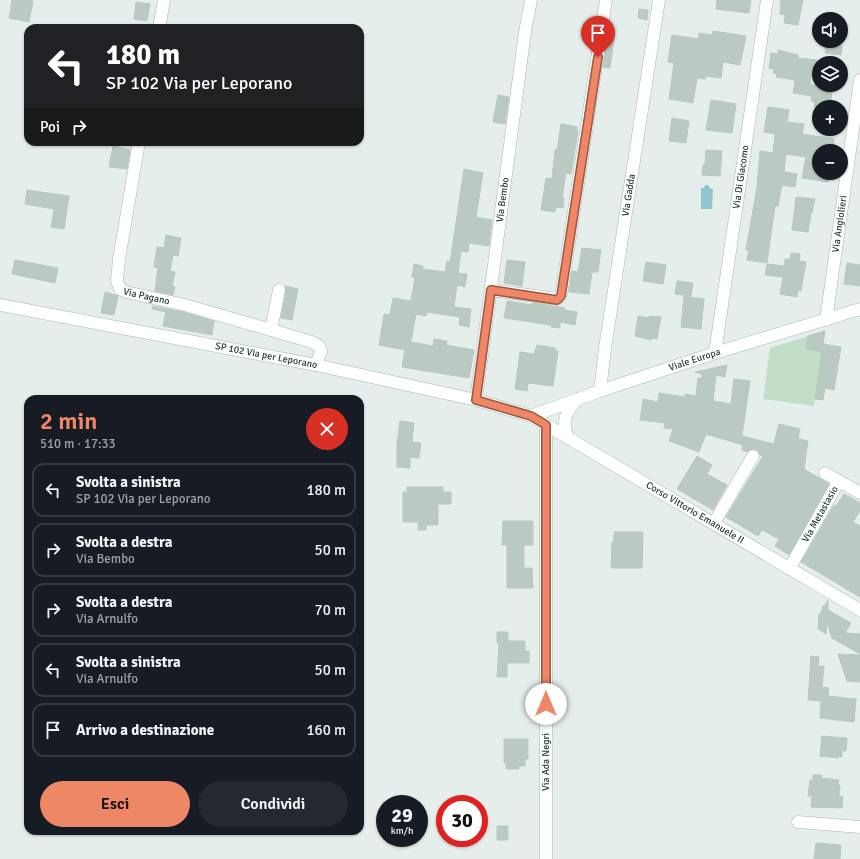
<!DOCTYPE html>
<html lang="it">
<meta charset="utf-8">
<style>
body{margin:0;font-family:Signika,sans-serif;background:#242831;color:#f1f3f6;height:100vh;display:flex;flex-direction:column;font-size:15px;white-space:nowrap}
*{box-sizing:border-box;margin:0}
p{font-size:13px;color:#9ea1a6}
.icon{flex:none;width:22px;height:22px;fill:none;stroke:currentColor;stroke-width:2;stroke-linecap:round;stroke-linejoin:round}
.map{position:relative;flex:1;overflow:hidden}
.drawer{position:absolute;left:24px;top:395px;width:340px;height:440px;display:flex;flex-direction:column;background:#171b24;border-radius:12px;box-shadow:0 1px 3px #0004}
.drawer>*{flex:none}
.hud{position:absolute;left:24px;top:24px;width:340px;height:122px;border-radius:12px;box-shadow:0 1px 3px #0004;background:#202124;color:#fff;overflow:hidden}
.controls{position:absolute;left:812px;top:12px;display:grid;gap:8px}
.controls a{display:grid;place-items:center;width:36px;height:36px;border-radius:50%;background:#171b24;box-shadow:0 1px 3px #0004;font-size:20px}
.speed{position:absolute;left:376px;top:795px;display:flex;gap:8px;font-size:20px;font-weight:700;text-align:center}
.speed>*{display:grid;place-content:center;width:52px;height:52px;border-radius:50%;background:#171b24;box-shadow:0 1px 3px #0004;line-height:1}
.speed small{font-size:10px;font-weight:400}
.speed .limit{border:6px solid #d22;background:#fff;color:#111}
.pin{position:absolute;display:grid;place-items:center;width:34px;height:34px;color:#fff;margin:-41px -17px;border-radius:50% 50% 50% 0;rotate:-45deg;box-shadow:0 0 4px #0007}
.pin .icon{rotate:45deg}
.me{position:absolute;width:44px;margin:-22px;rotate:0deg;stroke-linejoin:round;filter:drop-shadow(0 0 3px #0008)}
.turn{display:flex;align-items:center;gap:14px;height:84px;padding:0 16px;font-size:18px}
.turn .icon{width:52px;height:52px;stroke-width:2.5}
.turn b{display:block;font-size:28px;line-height:34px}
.then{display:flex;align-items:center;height:38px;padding:0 16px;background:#0003;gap:8px;font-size:15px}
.round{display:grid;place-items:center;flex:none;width:42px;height:42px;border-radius:21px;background:#242831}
.summary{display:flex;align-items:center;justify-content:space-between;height:68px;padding:0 16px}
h1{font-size:24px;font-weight:600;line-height:30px;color:#ed8766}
.cta{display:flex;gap:8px;margin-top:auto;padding:8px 16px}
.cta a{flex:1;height:46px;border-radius:24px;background:#ed8766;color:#111;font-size:16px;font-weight:600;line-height:46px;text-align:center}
.cta a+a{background:#242831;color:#f1f3f6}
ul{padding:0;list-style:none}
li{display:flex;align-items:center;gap:12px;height:54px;margin:0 8px 6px;padding:0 8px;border:2px solid #363941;border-radius:12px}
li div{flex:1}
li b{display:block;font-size:15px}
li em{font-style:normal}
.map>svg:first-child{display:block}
.green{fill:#c0dec8}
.water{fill:#91c6d0}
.building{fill:#bbc9c3;stroke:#b8c8c1}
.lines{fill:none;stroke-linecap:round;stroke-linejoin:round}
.minor-casing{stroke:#a8b6b2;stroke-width:13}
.minor{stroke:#fff;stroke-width:12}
.route-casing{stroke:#9a5842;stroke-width:10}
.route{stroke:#ed8766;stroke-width:7}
.labels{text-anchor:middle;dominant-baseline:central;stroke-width:3;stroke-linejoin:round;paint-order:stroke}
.street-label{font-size:10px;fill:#254039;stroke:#f7faf9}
</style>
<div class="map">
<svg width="860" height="859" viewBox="0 0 860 859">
<rect width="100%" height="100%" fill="#e6eeeb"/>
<path class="green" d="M825,331l-11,75 -51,-7 7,-51z"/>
<path class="water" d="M705,185h3l3,4h2l-1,20h-11v-21h3z"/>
<path class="building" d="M12,0l21,1 -4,21 -20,-4z
M717,0h34l-2,13 -33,-4z
M781,0h22l-5,25 -14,-2 1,-8 -5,-1z
M136,2l14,2 -3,17 -13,-2z
M639,9l9,1 -1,10 -9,-2z
M609,30l6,1 -5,37 -7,-1z
M713,31l33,5 -6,29 -17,-3 -2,16 -15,-2 -1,3 -8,-1 -4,25 -24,-4 5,-36 -6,-1 4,-27 26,4 1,-6 13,2z
M826,43l16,3 -1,9 -16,-2z
M778,50l20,5v3l19,2 -1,9 -4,-1 -2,17h23l-3,22h-16l1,-5 -4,-1 1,-5 -19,-3 2,-13 -19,-3 1,-3 -4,-1 1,-4 -5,-1 2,-15 7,1z
M498,95l11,2 -4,27 -12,-2z
M711,100l25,4 -4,29 -26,-3z
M768,107l21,3 -2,12 17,2 -2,10 32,5 -1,12h-14v22h10l-1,9 -26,-4 4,-21 -20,-3 -2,18 13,2 -2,13 -13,-2 -4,21h-3l-8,57 -20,-3 2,-10h-3l11,-63 3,-36 13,2 2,-19 -11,-2z
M672,118l17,3 -3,22 -17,-2z
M561,124l16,3v4h1l-7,43 -5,-1 -4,25h2l-1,10 -7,-1 -1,5 -14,-2 5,-32 6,1 3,-30 2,1z
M113,146l17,4 -3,19 -18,-2z
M706,150l16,1 -2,25 -18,-1 1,-10h2z
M464,169l19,4 -7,44 16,3 -3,26 -20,-3 -1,9 -7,-1 -3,22 9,1 -2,13 -8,-2 -3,22 17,2 -2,18 -10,-2 1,-8 -33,-5 -1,4 -10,-2 -5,28 22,4 1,-7 13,2 -1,4 28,5 -5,28 -67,-11 3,-17 -26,-5 5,-31 6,1 3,-17 18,3 4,-23 -3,-1 2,-13 9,2v3l22,3 2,-11 3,1z
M27,190l42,6 -5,33 -13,-2 3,-18 -29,-5z
M796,197l19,2 -3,14h-1l-3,19 -16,-2z
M166,235l15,3 -3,18 -5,-1 -3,16 5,1 -3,14 3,1 -2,8 -18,-4 3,-23 -4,-1 3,-20 7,1z
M582,248l19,2 -3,22h-6l-3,22 -20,-2 3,-21 6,1z
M791,253l9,1 -1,7 7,1 -5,29 -3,-1 -1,7 -17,-3 3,-17 -18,-2 2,-11 17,2 1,-7h5z
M15,260l43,8 -3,15 -43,-9z
M507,260l18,2 -3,24 -18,-3z
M646,262l20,3 -3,19 -20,-3z
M847,263l13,2v21l-16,-2z
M677,281l16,2 -2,13 -16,-2z
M285,286l13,3 -6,31 -11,-2 5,-27z
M105,292l13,4 -4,19 -13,-2z
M684,296l20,3 -3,30 -20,-2z
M507,301l25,4v-2l33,5 -1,2 13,2 -2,13 -15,-3v6l-9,-1v-2l-47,-7z
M153,306l30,6 31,9 -2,14 -49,-9 3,-14 -14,-3z
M638,316l11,2v-2l12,1 -4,22 -6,-1v2l-16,-4z
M825,331l-3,20 -16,-2 2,-13z
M823,344l18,3 -7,43 -9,-2 -2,12 -8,-1z
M537,345l18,3v3h3l-5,35 -25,-3 -1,8 -12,-2 5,-37 14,2z
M727,365l-2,12 -9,-2 -3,26 18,3 3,-25 16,2 -8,55 32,8 5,-20 21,5 -2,10 10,2 -4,28 25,15 -40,71 -14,-9 4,-7 -17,-9 -4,6 -32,-19 37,-61 -3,-1 -3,-5 -4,-1 -6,3 -5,-2 1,-5 -37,-11 -7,18 -30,-11 4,-12 -9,-1 1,-5 -25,-3 3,-21 15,3 1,-9 26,4v-3l11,2 2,-18h4v-4l-7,-2z
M400,421l14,2 -2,19 9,1 -2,15 -9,-1v11l-13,-1v-23z
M697,456l15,9 -5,9 20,11 -14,25 -36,-21z
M407,487h36v5h8v12h-13v21h-12v5h-8v-8h-15v-30h4z
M844,494l16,9v8l-7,11 7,4v71l-59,-35 33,-57 2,1z
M503,521h30v24h-9v23h8l1,20h-26v-43h-5z
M614,532h29l-1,36h-31l1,-26h2z
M828,600v10l23,13 -6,10 15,1v20l-28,-16 -5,-16 -1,12 -8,-5 1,-14 4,-6 -1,-3 2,1z
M497,632h11v9h17v10h4v12h-22v14h-10l2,-34h-2z
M838,654l22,1v27l-13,-1z
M811,656l8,1 -1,9h6l-2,21 7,1 -1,8 28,3 -2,23 -34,-4 1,-17 -13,-1z
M822,736l25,2 -1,13h-4v6l-4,-1v2l-18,-2z
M504,739h24v20h-3v7h-6v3h-13v-6h-2z
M813,775h9l-1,3 18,2 -1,5h2l-1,11 4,1 -1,11 -31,-1 1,-11h-4l2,-16h3z
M497,826h11v14h-11z
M816,843l25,2 -1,14h-26z"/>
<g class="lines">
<defs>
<g id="minor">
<path d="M159,28l5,-28"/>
<path id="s1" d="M139,142l-20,117 -2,22 3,8 6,3 59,13 127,37 7,4 2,5 -5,14"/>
<path d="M491,290l66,9 4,-3 45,-296"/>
<path id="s2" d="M0,305l316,60 160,35 55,16 329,194"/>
<path id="s3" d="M826,320l34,-240"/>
<path d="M271,330l8,-40"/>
<path id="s4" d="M715,353l52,-353"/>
<path id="s5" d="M600,391l5,-43 54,-348"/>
<path id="s6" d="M476,400l49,-368 6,-32"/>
<path id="s7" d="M531,416l69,-25 115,-38 145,-44"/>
<path d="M546,425v434"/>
<path d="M569,439c-9,-16 -3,-27 8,-40"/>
<path d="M825,473l14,8"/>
<path d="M714,523l39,-67"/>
<path id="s8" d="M789,569l50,-88 21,12"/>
<path d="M798,822l62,5"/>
</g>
</defs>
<use href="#minor" class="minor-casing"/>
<use href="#minor" class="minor"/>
</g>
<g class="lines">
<defs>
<path id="route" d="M546,704v-279l-15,-9 -55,-16 15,-110 66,10 4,-4 37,-239"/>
</defs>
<use href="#route" class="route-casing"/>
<use href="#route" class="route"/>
</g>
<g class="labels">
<g class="street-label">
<text stroke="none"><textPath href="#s4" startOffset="178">Via Di Giacomo</textPath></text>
<text stroke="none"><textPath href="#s5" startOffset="198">Via Gadda</textPath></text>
<text stroke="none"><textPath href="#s6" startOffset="202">Via Bembo</textPath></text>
<text stroke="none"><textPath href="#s3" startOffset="97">Via Angiolieri</textPath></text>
<text stroke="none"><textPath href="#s1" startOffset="177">Via Pagano</textPath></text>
<text stroke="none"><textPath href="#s2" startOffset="271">SP 102 Via per Leporano</textPath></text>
<text stroke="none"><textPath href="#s7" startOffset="173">Viale Europa</textPath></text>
<text stroke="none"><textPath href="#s2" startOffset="733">Corso Vittorio Emanuele II</textPath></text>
<text stroke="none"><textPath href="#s8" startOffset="63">Via Metastasio</textPath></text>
<text transform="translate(546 762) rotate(-90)">Via Ada Negri</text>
</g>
</g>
</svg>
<div class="controls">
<a><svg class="icon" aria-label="sound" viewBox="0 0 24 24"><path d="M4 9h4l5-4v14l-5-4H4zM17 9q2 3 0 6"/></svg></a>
<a><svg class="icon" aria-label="layers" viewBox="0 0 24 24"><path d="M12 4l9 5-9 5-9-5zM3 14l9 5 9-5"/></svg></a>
<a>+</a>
<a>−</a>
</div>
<div class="speed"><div>29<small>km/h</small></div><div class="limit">30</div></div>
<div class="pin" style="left:598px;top:57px;background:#d93025"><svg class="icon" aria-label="arrive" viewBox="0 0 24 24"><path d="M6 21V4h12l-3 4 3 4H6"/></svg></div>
<svg class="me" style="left:546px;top:704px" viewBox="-20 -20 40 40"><circle r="19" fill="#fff"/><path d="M0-13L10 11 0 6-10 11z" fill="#ed8766"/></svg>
<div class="hud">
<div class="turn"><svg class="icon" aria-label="left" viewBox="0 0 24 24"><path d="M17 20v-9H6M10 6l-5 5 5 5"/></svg><div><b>180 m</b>SP 102 Via per Leporano</div></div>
<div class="then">Poi<svg class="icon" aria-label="right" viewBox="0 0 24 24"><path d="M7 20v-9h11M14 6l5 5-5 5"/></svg></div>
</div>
<section class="drawer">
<div class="summary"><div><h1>2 min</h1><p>510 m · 17:33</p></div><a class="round" style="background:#d93025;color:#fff"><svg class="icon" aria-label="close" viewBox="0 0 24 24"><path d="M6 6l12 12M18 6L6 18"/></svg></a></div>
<ul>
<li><svg class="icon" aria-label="left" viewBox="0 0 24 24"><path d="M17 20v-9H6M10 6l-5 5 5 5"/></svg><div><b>Svolta a sinistra</b><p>SP 102 Via per Leporano</p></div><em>180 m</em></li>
<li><svg class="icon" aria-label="right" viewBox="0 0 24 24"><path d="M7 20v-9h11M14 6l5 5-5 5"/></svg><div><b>Svolta a destra</b><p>Via Bembo</p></div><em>50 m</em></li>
<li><svg class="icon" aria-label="right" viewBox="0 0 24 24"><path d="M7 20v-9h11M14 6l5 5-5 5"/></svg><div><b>Svolta a destra</b><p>Via Arnulfo</p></div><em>70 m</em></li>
<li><svg class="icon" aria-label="left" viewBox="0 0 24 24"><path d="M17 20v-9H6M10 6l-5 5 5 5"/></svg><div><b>Svolta a sinistra</b><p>Via Arnulfo</p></div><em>50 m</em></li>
<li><svg class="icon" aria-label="arrive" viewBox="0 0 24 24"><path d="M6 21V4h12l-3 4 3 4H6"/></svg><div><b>Arrivo a destinazione</b></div><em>160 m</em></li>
</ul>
<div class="cta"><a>Esci</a><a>Condividi</a></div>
</section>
</div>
